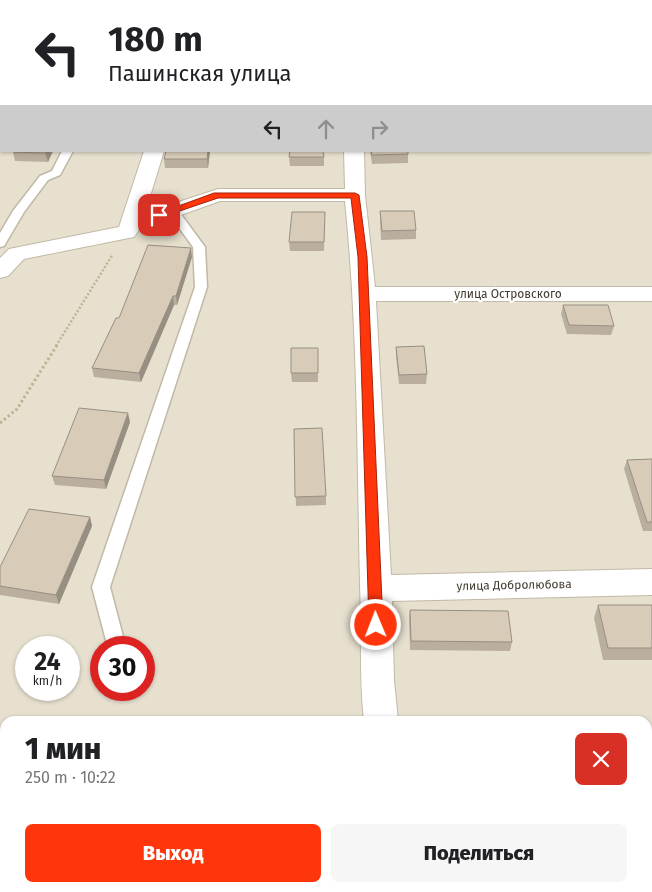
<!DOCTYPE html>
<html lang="ru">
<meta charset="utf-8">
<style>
body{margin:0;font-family:"Fira Sans",sans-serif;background:#f6f6f6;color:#202124;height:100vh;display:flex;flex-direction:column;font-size:19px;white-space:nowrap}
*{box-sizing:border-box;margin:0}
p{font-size:16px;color:#757577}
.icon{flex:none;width:28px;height:28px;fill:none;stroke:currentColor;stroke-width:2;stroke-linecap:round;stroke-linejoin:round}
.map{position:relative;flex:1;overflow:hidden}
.panel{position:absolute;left:0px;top:716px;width:652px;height:176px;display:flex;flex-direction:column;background:#fff;border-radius:15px 15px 0 0;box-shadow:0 1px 4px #0004}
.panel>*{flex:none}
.banner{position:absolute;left:0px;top:0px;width:652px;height:152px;box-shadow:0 1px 4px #0004;background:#fff;color:#202124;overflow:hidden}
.speed{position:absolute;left:15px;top:636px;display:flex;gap:10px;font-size:25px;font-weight:700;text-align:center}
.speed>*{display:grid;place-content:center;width:65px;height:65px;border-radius:50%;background:#fff;box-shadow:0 1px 4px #0004;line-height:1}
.speed small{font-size:12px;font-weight:400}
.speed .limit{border:8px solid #d22;background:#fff;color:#111}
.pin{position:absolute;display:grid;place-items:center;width:42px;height:42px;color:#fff;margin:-21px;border-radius:10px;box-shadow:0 2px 8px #0006}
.me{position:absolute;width:55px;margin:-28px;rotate:359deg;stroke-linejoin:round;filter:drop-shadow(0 0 4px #0008)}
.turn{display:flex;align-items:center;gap:18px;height:105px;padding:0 25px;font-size:22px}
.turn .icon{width:65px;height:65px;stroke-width:2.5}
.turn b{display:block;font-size:35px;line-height:42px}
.lanes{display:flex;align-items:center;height:48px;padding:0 25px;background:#0003;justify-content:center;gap:25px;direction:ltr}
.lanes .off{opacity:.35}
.round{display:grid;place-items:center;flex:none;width:52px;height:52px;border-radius:8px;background:#f6f6f6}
.headline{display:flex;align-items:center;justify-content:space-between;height:85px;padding:0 25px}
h1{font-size:30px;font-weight:800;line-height:38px}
.action{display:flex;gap:10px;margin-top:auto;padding:10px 25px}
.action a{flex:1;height:58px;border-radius:8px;background:#ff350c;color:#fff;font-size:20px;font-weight:800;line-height:58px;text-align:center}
.action a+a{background:#f6f6f6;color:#202124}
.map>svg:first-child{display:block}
.residential{fill:#e7e0cf;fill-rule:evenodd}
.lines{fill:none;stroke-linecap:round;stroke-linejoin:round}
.service-casing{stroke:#c1b9a6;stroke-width:3}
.minor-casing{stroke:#c1b9a6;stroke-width:2}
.path-far1{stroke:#c1b293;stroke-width:2.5;stroke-dasharray:2 2;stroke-linecap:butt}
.path{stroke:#c1b293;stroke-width:3;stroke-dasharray:2.5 2.5;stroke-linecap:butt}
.service{fill:#fff;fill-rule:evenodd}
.minor{fill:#fff;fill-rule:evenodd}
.wall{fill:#baaf9f}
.shaded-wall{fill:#978f82}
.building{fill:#d8ccb9;stroke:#978f82}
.route{fill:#ff350c;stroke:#a62208}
.labels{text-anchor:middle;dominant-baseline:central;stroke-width:4.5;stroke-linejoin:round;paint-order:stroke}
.street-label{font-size:12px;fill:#443d32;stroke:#fff}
</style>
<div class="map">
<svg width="652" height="892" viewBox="0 0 652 892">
<rect width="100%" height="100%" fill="#f2eee1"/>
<path class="residential" d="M222,0h430v892h-652v-832l1,91h650v-150zM26,648h43v42h-43zM101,648h43v42h-43zM5,721h643v167h-643z"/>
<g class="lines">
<defs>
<path id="service" d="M164,0h8v1h-8z
M62,151h11l-13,24 -12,5 -24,32 -20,34 -4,1v-14l13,-22 27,-35 12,-5z
M173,208l4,1 28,38 2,40 -97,300 16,61h-18l-16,-61 103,-300 -2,-40 -26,-36z"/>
<path id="minor" d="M202,0h16v1h-16z
M336,0h16v1h-16z
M651,30h1v10h-1z
M651,104h1v12h-1z
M144,151h20l-19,62 73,-24h127l-1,-38h20l1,44 10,92h277v14h-276l15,274 261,-6v26l-260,6 2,79 4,41h-34c-5,-45 -2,-91 -4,-136 -3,-128 -2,-257 -15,-384h-125l-81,29 -5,7 -110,22 -16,17 -8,2v-20l9,-9 110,-22z
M378,888h39l2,4h-40z"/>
</defs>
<use href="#service" class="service-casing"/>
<use href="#minor" class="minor-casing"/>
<path class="path-far1" d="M56,346l57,-92"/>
<path class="path" d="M0,423l17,-14 40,-64"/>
<use href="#service" class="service"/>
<use href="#minor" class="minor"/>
</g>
<path class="wall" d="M13,151h40l-5,11 -33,-1 -2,-9z
M210,151l-2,17h-43l-1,-9z
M324,151v15h-34l-1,-9z
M370,151h38v12l-36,1z
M380,211l36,19v9l-35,1 -1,-20z
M325,212l-1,39h-34l-1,-9z
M192,257l-15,48h-3l-33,77 -47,-5 -2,-9 27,-50z
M563,305l51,21 -3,9 -44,-1 -6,-20z
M396,347l31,27 -1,10h-27l-3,-28z
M318,348v34h-26l-1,-9z
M130,422l-24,67 -51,-4 -3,-9z
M294,429l32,67v9l-30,1z
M652,459v72h-9l-19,-62 3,-9z
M90,517l2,9 -33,78 -59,-9v-28z
M598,605h54v55h-49l-9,-42z
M410,610l102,32 -2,9 -100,-1 -1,-32z
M652,778v56l-4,-18v-37z"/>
<path class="shaded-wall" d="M47,151h6l-5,11 -3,-9z
M208,151h2l-2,17 -1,-9z
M191,248l1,9 -15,48 -1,-9z
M173,296l1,9 -33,77 -2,-9z
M128,413l2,9 -24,67 -2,-9z
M90,517l2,9 -33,78 -3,-9z"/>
<path class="building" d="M13,151h34l-2,2 -32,-1z
M166,151h42l-1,8h-43z
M290,151h33l1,6h-35z
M371,151h37v3l-36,1z
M380,211h34l2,19 -34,1z
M292,212h33l-1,30h-35z
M148,245l43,3 -15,48h-3l-34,77 -47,-5 24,-50h3z
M563,305h45l6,21 -45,-1z
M424,346l3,28 -28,1 -3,-28z
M291,348h27v25h-27z
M79,408l49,5 -24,67 -52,-4z
M322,428l4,68 -31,1 -1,-68z
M652,459v63h-5l-20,-62z
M29,509l61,8 -34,78 -56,-9v-19z
M598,605h54v43h-44z
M410,610l98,1 4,31 -101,-1z
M652,778v20l-4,-18v-1z"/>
<path class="route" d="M214,193h141l4,2 8,62 16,368 -2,4 -5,2 -5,-2 -2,-4 -11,-368 -7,-59h-133l-56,19 -3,1 -5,-3z"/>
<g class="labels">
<g class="street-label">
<text x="508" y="294">улица Островского</text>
<text transform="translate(514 585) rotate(-1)">улица Добролюбова</text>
</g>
</g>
</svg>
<div class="speed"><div>24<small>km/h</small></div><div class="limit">30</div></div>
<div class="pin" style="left:159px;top:215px;background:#d93025"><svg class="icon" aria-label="arrive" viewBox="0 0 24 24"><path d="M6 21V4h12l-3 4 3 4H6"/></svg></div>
<svg class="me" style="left:376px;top:625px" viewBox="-20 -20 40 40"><circle r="17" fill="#ff350c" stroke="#fff" stroke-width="3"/><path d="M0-11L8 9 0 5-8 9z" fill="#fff"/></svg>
<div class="banner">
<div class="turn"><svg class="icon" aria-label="left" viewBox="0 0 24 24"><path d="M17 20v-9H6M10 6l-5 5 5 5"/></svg><div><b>180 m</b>Пашинская улица</div></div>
<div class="lanes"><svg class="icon" aria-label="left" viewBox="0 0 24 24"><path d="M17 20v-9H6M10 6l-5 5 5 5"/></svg><svg class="icon off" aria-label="ahead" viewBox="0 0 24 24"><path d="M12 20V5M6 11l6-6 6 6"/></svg><svg class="icon off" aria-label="right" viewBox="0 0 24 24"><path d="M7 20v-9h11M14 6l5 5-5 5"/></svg></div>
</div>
<section class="panel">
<div class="headline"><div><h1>1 мин</h1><p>250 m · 10:22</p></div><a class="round" style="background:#d93025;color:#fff"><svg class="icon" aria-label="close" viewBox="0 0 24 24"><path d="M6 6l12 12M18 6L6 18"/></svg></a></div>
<div class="action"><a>Выход</a><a>Поделиться</a></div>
</section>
</div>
